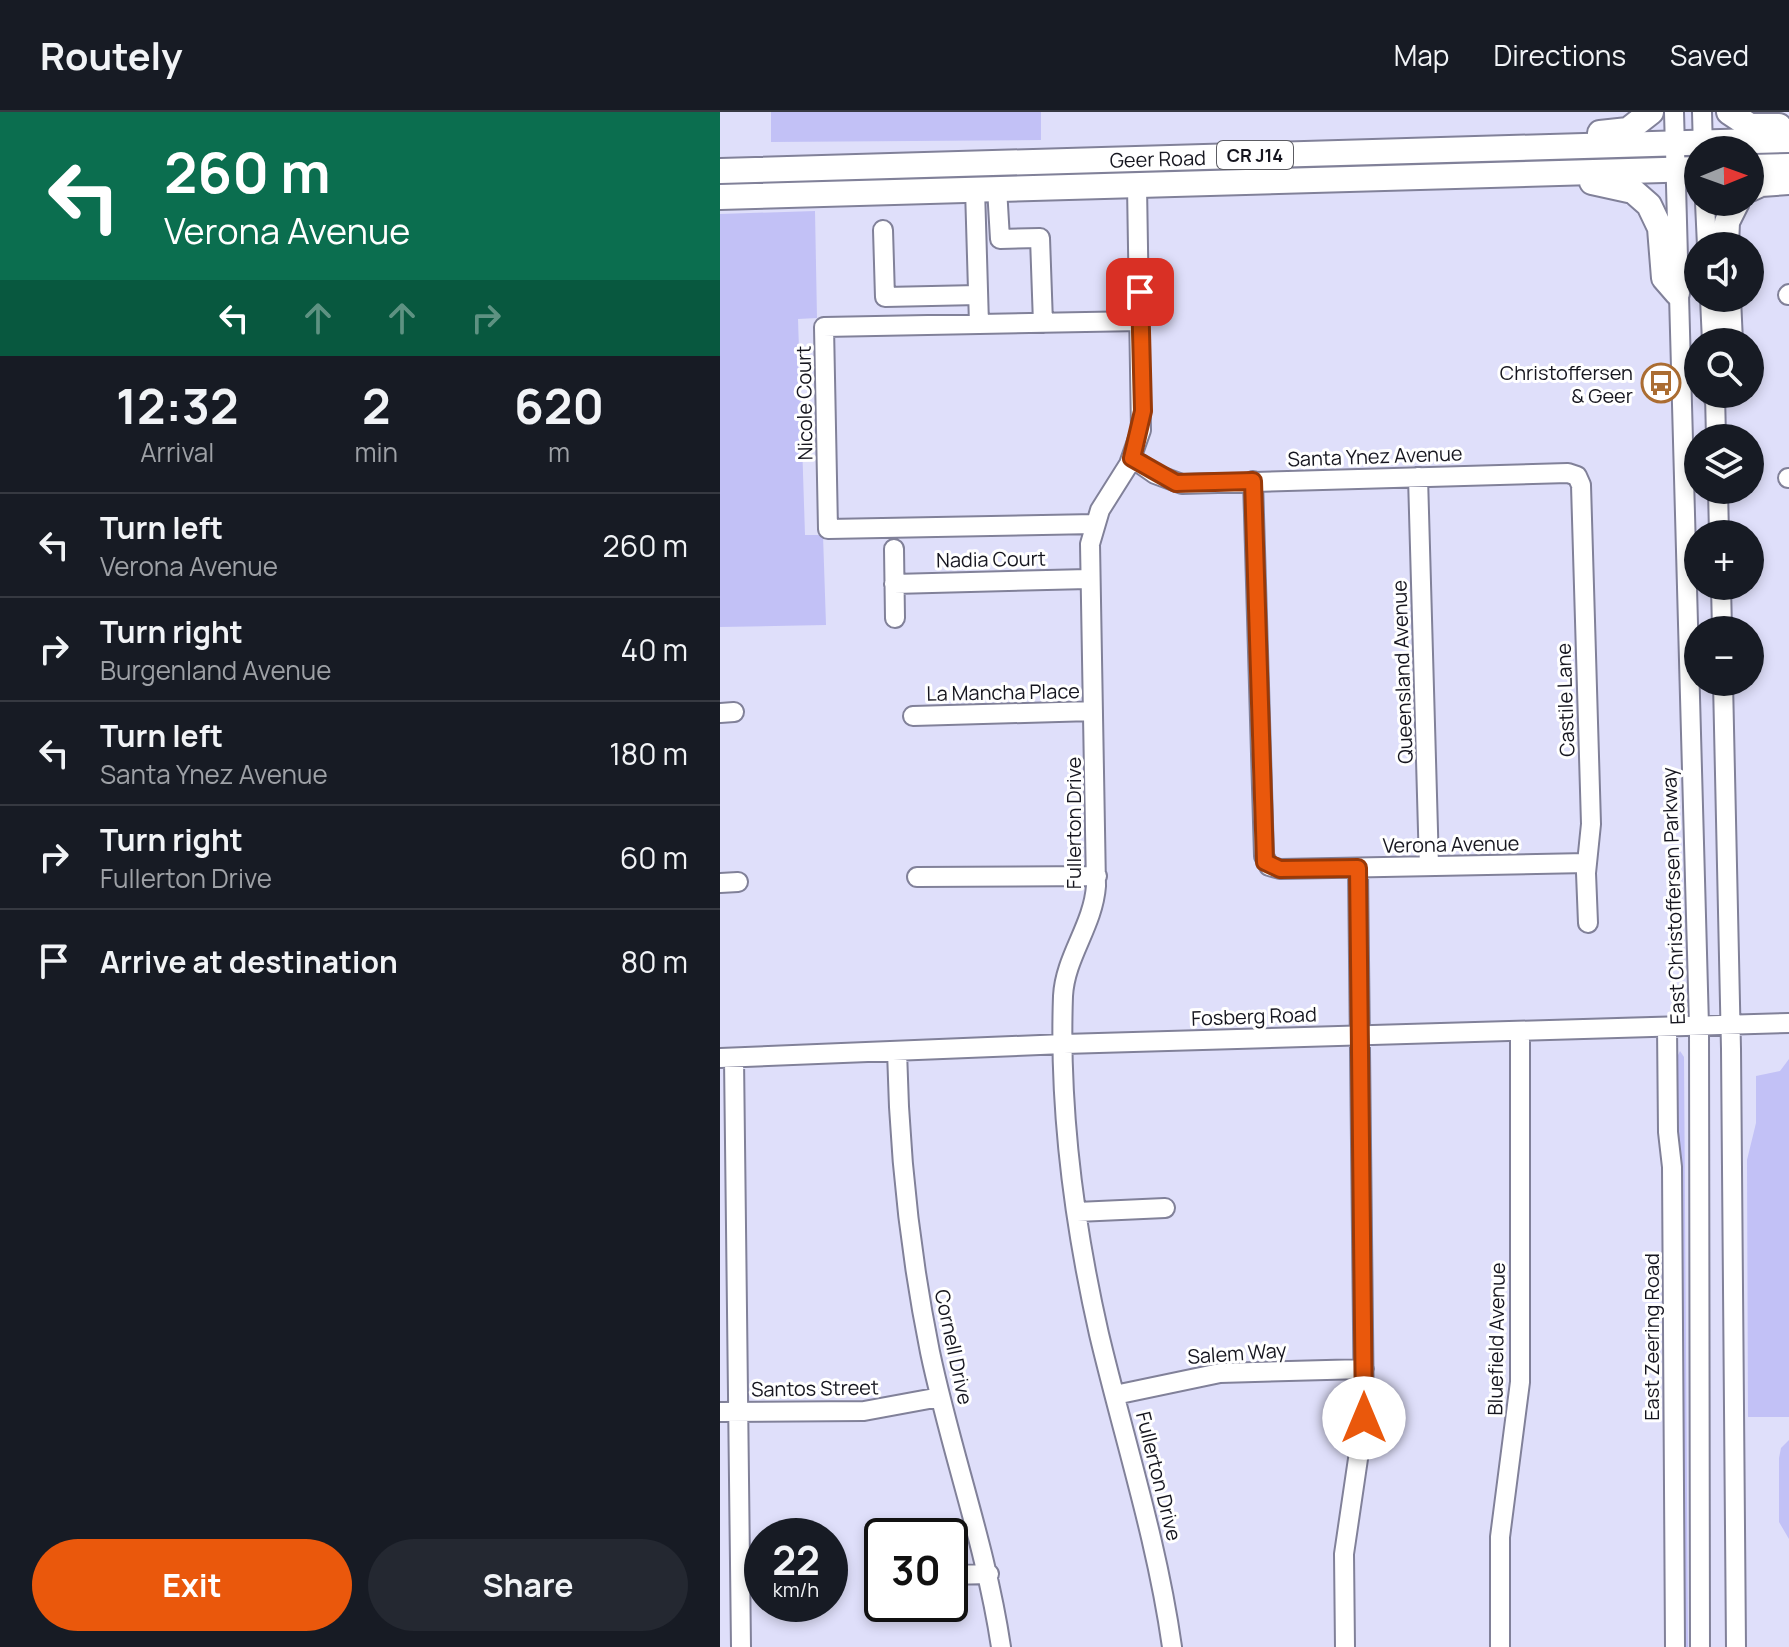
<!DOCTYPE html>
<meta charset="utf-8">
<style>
body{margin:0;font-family:Manrope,sans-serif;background:#242831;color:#f1f3f6;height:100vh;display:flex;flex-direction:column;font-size:30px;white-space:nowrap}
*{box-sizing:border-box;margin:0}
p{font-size:26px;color:#9ea1a6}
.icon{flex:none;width:44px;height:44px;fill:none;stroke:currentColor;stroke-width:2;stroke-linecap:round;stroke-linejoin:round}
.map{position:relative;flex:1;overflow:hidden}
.details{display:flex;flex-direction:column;background:#171b24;width:720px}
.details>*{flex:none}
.hud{background:#0b6e4f;color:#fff;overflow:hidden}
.needle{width:52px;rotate:89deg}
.buttons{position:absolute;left:964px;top:24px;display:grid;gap:16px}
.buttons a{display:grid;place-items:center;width:80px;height:80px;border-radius:50%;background:#171b24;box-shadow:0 4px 12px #0003;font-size:40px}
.speed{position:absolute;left:24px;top:1406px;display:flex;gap:16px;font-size:40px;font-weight:700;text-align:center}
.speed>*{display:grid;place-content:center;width:104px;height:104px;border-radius:50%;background:#171b24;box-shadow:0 4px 12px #0003;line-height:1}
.speed small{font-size:20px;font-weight:400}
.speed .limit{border:4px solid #111;border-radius:12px;background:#fff;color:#111}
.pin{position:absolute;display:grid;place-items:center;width:68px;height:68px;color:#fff;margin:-34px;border-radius:16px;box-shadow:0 4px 12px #0006}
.me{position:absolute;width:88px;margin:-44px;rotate:0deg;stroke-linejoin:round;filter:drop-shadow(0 0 6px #0008)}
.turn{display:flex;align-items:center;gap:28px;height:168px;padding:0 32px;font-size:36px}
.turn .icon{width:104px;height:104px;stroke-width:2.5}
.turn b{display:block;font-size:56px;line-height:68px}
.lanes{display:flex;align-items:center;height:76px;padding:0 32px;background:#0003;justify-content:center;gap:40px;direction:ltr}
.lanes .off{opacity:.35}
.eta{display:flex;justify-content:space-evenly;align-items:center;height:136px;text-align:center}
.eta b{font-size:48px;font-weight:700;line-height:56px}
.button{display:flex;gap:16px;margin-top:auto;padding:16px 32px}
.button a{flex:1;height:92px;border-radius:48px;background:#ea580c;color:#fff;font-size:32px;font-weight:700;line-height:92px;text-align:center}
.button a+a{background:#242831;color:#f1f3f6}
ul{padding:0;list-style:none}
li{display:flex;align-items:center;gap:24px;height:104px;padding:0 32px;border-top:2px solid #363941}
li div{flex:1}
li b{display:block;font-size:30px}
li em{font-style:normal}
header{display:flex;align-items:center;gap:48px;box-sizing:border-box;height:112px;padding:0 40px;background:#171b24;border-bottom:2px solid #363941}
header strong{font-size:38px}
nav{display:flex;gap:44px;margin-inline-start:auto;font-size:28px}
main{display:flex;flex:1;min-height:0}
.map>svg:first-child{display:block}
.green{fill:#c2c1f6}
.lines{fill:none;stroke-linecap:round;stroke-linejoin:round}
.minor-casing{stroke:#818199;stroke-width:22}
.major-casing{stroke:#818199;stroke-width:28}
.minor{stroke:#fff;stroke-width:18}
.major{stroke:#fff;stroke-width:24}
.route-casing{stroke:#983908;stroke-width:20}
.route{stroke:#ea580c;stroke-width:14}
.labels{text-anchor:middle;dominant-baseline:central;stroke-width:6;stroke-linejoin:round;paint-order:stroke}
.shield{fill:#fff;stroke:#5c5c62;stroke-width:2}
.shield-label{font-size:18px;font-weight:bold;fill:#16161f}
.street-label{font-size:20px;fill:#16161f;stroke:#fff}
.poi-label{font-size:20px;fill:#16161f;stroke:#fff;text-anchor:end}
</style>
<header>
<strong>Routely</strong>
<nav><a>Map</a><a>Directions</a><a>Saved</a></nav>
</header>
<main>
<section class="details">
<div class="hud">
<div class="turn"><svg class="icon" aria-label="left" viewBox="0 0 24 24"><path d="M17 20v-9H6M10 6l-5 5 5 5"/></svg><div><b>260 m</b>Verona Avenue</div></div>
<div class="lanes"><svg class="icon" aria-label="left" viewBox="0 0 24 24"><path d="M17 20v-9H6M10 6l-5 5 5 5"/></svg><svg class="icon off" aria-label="ahead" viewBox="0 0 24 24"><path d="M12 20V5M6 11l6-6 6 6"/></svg><svg class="icon off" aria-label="ahead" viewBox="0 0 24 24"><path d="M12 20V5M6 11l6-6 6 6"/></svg><svg class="icon off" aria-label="right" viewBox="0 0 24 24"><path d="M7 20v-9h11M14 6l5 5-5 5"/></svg></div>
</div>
<div class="eta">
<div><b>12:32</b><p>Arrival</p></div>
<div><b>2</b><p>min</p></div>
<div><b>620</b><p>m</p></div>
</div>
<ul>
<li><svg class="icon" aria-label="left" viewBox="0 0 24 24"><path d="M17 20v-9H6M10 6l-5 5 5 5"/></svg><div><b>Turn left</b><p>Verona Avenue</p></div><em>260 m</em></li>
<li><svg class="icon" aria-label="right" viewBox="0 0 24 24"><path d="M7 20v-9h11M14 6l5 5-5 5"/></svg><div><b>Turn right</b><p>Burgenland Avenue</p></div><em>40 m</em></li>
<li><svg class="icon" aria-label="left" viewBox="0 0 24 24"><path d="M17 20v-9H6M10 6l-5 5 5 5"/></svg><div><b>Turn left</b><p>Santa Ynez Avenue</p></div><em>180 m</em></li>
<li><svg class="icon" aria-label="right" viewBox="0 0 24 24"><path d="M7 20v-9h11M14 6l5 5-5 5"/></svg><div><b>Turn right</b><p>Fullerton Drive</p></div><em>60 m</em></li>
<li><svg class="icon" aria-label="arrive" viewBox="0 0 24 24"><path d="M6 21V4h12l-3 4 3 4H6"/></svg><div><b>Arrive at destination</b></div><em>80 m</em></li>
</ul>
<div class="button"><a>Exit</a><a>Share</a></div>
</section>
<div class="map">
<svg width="1069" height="1535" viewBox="0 0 1069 1535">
<rect width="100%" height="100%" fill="#dfdffa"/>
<path class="green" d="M51,0h270v28l-270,2z
M95,99l2,107 -19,1 7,216h18l3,90 -106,2v-413z
M960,939l4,6 4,590h-4l-3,-489c-3,-32 -17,-78 -1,-107z
M1069,947v358h-41l-1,-257 9,-37v-47l24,-5z
M1069,1328v99l-10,-17v-64l2,-10z"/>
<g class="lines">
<defs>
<path id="minor" d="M954,0l25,914 1,621
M982,0l1,38
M417,74l4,244 -12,34 -29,46 -10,34 6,342c-3,40 -31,71 -33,110 -4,112 11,228 36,338 25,105 58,206 73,313
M277,76l3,51 40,-1 3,85
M255,77l4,135
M985,90l2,44
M163,118l2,67 93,-2
M1068,183l1,-1
M990,186l2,44
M995,282l1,44
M412,346l23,16 27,10 386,-11 9,3 4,9 10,339 -5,49 2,50
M698,365l11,389
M1068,366h1
M533,369l11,375 5,10 11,3 307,-6
M998,378l1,44
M375,412l-267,5 -4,-202 317,-6
M174,437l1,69
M174,472l194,-5
M1001,474l1,44
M1003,570l8,367 5,598
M0,601l14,-1
M193,604l180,-5
M197,765l180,-1
M0,771l18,-1
M947,915l1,105 4,35 3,480
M177,939c2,102 13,202 33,301 21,100 56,194 71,295
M0,946l344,-14 725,-21
M14,946l7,589
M357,1100l88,-4
M395,1283l105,-22 144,-4
M0,1300l144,-1 76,-14
M230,1463l39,-1
M625,1535l-1,-93 20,-136 -6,-550
M780,1535v-110l20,-155v-351"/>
<g id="major">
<path d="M1009,0l21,14h29"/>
<path d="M880,21l28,-3 23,-18"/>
<path d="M1030,55l39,-1"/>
<path id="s1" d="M0,59l1069,-31"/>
<path d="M872,70l41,9 16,14 11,23 4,50 13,15"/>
<path d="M1030,77l11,-5 28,-2"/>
<path d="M0,85l978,-28"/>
<path d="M1006,134l1,-24 10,-20"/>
<path d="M1008,186l2,44"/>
<path d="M995,283v-1"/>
</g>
</defs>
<use href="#minor" class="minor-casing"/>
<use href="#major" class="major-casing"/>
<use href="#minor" class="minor"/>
<use href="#major" class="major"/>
</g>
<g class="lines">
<defs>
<path id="route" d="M420,180l3,119 -11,47 44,25 77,-2 12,381 15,7 78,-1 6,550"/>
</defs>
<use href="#route" class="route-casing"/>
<use href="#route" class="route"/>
</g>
<defs>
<symbol id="bus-ring" viewBox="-11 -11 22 22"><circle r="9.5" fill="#fff" stroke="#ab6d32" stroke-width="1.5"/><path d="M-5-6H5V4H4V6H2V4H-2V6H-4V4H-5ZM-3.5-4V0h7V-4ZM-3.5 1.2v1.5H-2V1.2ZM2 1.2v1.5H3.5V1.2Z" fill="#ab6d32"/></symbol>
</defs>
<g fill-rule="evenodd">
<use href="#bus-ring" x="919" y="249" width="44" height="44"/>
</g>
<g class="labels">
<rect class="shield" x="497" y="29" width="76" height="28" rx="6"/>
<g class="shield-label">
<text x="535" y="43">CR J14</text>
</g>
<g class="street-label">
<text stroke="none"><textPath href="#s1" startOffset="438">Geer Road</textPath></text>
<text transform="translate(84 291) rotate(-91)">Nicole Court</text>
<text transform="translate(655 344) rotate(-2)">Santa Ynez Avenue</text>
<text transform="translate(271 447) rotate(-1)">Nadia Court</text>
<text transform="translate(682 560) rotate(-92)">Queensland Avenue</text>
<text transform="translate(283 580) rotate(-1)">La Mancha Place</text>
<text transform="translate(845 588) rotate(-92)">Castile Lane</text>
<text transform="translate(353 711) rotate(-90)">Fullerton Drive</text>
<text transform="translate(731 732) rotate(-1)">Verona Avenue</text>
<text transform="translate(953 784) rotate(-92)">East Christoffersen Parkway</text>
<text transform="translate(534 904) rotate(-2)">Fosberg Road</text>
<text transform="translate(931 1225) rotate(-90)">East Zeering Road</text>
<text transform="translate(776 1227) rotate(-89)">Bluefield Avenue</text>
<text transform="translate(234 1235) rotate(78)">Cornell Drive</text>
<text transform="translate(517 1241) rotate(-4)">Salem Way</text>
<text transform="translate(95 1276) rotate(-1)">Santos Street</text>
<text transform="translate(439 1364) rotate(76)">Fullerton Drive</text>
</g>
<g class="poi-label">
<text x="913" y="260">Christoffersen<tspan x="913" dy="23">&amp; Geer</tspan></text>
</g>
</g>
</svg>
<div class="buttons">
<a><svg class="needle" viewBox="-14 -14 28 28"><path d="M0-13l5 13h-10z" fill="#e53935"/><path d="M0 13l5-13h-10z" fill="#9ea1a6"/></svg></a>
<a><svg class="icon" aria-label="sound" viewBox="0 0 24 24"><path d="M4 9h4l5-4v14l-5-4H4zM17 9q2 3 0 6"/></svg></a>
<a><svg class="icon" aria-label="search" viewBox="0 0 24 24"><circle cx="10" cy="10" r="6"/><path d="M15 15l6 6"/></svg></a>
<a><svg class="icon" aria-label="layers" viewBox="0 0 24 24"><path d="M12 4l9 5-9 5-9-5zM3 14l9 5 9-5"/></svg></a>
<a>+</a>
<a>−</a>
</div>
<div class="speed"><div>22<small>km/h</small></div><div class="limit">30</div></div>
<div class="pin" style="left:420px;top:180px;background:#d93025"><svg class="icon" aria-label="arrive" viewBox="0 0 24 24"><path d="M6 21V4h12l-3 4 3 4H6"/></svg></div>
<svg class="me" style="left:644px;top:1306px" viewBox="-20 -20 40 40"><circle r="19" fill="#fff"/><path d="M0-13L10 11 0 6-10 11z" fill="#ea580c"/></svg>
</div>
</main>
